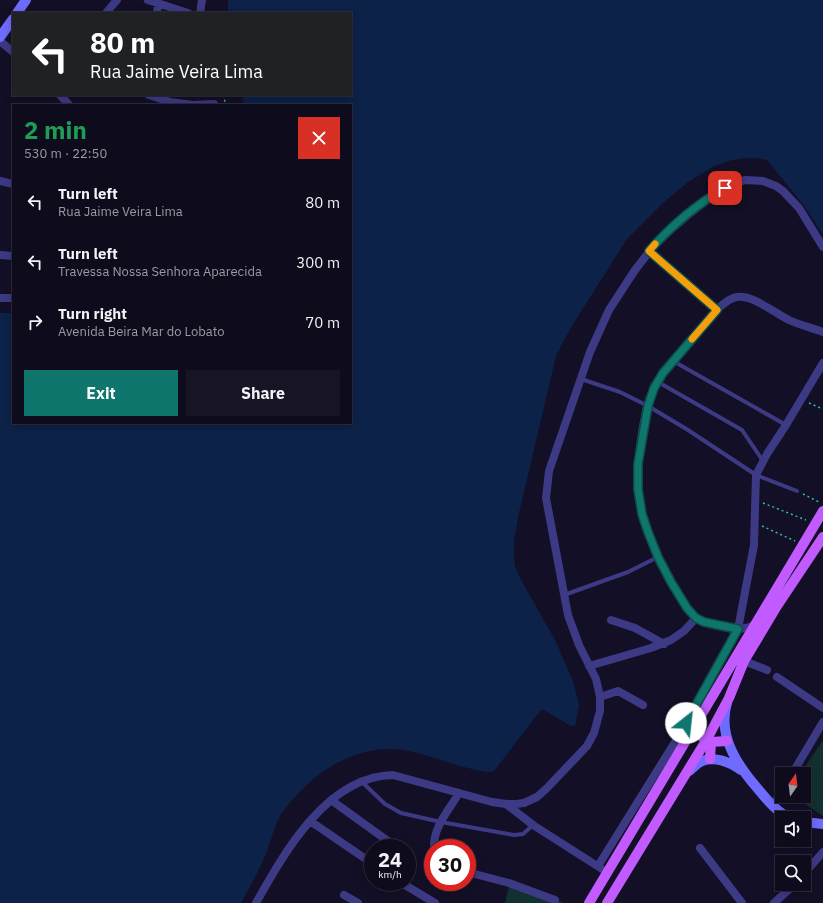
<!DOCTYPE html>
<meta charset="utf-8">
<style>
body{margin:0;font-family:"IBM Plex Sans",sans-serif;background:#171425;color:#f1f3f6;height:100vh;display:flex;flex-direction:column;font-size:15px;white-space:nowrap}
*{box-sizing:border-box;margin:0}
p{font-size:13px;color:#9b9ba3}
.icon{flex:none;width:22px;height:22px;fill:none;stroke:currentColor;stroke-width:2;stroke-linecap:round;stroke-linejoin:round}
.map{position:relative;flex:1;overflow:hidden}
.details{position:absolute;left:12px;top:104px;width:340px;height:320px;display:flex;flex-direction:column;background:#0e0b1c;border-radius:0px;box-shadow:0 2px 10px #0003,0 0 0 1px #2e2b3b}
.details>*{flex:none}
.hud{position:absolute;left:12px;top:12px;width:340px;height:84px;border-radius:0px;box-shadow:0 2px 10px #0003,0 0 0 1px #2e2b3b;background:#202124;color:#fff;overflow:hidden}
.needle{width:26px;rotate:14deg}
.buttons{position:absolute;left:775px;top:767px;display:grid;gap:8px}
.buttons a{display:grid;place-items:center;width:36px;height:36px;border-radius:0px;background:#0e0b1c;box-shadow:0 2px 10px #0003,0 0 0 1px #2e2b3b;font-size:20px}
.speed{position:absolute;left:364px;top:839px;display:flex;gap:8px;font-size:20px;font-weight:700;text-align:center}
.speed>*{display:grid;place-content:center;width:52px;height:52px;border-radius:50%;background:#0e0b1c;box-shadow:0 2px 10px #0003,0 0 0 1px #2e2b3b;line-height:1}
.speed small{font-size:10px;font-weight:400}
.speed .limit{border:6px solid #d22;background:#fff;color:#111}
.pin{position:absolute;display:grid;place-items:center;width:34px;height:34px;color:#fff;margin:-17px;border-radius:8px;box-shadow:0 2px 6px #0006}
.me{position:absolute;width:44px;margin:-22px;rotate:29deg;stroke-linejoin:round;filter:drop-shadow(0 0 3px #0008)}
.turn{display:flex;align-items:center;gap:14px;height:84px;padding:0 12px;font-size:18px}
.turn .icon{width:52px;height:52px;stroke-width:2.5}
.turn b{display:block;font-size:28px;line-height:34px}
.round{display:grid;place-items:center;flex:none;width:42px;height:42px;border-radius:0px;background:#171425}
.overview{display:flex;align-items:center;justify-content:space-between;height:68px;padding:0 12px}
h1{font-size:24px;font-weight:700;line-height:30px;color:#1e9e55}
.cta{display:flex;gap:8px;margin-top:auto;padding:8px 12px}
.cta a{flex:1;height:46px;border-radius:0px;background:#0f766e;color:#fff;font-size:16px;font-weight:700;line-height:46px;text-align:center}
.cta a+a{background:#171425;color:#f1f3f6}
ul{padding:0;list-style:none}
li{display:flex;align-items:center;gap:12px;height:60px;padding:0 12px}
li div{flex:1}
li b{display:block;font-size:15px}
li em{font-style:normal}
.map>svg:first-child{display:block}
.green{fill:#12302f}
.water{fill:#0c2248}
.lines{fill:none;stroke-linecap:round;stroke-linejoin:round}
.path{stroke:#2fb8b0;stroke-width:1.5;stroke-dasharray:2 3;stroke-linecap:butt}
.service{stroke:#3d3a85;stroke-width:4}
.minor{stroke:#3d3a85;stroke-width:8}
.secondary{stroke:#6f6bff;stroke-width:10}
.primary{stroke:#c25bff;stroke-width:10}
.route-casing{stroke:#0a4d48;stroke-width:10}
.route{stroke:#0f766e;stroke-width:7}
.slow{stroke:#f59e0b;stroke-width:7}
</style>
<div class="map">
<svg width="823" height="903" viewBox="0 0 823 903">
<rect width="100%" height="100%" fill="#130f26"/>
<path class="green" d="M823,740v76l-30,-20h11v-22h-4z
M509,886l46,12 8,5h-58z"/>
<path class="water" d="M228,0h595v235l-18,-28 -38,-47 -11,-2h-13l-15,3 -15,6 -25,15 -26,22 -35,35 -57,90 -14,27 -37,157 -5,27v16l1,10 4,10 36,64 18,41 6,24 -4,21h-4l-27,-16h-3l-47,61 -5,1c-27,-3 -53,-15 -80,-21 -44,-9 -86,14 -115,47 -6,7 -12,13 -16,22 -5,11 -8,23 -12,34 -7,17 -16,33 -25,49h-241v-590h13v110h338v-318h-107l-2,-10h109v-82h-123z"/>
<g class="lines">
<path class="path" d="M223,95l3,10
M809,403l14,6
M803,494l16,8
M763,503l43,17
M762,526l33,15"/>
<path class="service" d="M673,361l113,64
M581,379l39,13 28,14 40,24 68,45 41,16
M658,382l84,48 21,31
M564,595l64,-23 30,-15
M362,782l23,22 16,9 40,9 73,13 9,-1 10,-9"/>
<path class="minor" d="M148,0l40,13
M106,13l11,-13
M157,13l1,-9
M200,13l2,-13
M0,41l13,11
M60,95l9,10
M149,95l21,7 23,3
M194,105l20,-1
M0,181l13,3
M649,251l68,59
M0,255l13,1
M0,298h13
M611,620l24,8 29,16
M755,625c-5,2 -12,4 -18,4 -10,0 -32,-5 -40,-11 -19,-13 -49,-80 -55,-103 -2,-9 -3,-18 -4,-27 -1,-27 3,-55 9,-81 7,-30 31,-52 50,-74 9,-11 26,-34 40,-36 17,-2 37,16 52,23 11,5 23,8 34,12
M744,661l23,9
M589,666l62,-18 20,-8 13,-9 12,-13
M777,677l46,31
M600,697l18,-6 25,14
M792,774l31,-52
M331,800l61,44
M506,804l27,21 69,44
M773,806l9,-15
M310,821l63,43
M434,848c-1,-21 15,-38 25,-55
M700,848l42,55
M598,866l82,-132 58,-105 16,-84 2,-70 11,-21 19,-29 37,-62
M467,872l42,11 46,17
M804,874l19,-22
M400,882l35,21
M344,895l14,8
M256,903c28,-50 71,-127 137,-128l99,27 14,2h10l8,-1 13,-6 10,-9 40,-42 7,-13 6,-22v-14l-4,-18 -17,-34 -11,-30 -22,-117 3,-27 41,-119 19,-42 26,-40 21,-27 33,-29 30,-23 13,-6 13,-5 18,1 13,5 7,5 16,17 24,39
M774,903l21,-19"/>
<path class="secondary" d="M17,13l9,-13
M0,37l13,-18
M727,703c-10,33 11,63 31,86 10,12 19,23 32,29
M689,771c4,-3 8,-8 13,-10 13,-5 28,1 39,9
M804,822l19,2"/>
<path class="primary" d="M692,731l19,11 16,-1
M710,759l1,-17
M589,903l234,-392
M607,903l100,-164 22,-41 15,-37 33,-55 46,-69"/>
</g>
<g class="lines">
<defs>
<path id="route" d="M686,723l52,-94 -34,-7 -8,-4 -9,-10 -16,-26 -13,-25 -10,-25 -6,-18 -4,-25v-25l10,-58 6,-18 9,-15 54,-63 -68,-59c21,-24 48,-47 76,-63"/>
</defs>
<use href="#route" class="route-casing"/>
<use href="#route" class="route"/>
<path class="slow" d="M655,244l-6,7 68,59 -25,29"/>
</g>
</svg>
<div class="buttons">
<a><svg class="needle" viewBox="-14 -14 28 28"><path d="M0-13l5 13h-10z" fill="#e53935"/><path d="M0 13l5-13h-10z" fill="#9b9ba3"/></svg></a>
<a><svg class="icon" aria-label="sound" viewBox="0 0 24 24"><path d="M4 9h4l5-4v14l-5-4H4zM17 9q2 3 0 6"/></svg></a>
<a><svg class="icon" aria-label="search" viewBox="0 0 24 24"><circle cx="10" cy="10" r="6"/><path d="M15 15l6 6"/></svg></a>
</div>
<div class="speed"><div>24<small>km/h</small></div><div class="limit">30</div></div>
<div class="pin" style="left:725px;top:188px;background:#d93025"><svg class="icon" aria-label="arrive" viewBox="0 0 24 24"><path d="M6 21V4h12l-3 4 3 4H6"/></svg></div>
<svg class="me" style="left:686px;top:723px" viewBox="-20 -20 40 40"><circle r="19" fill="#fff"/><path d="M0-13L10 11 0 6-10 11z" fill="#0f766e"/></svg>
<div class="hud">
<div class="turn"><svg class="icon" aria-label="left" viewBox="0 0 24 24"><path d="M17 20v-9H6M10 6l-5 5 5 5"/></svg><div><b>80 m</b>Rua Jaime Veira Lima</div></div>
</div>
<section class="details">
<div class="overview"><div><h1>2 min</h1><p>530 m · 22:50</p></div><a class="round" style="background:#d93025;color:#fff"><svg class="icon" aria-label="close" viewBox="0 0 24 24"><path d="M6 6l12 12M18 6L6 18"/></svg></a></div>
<ul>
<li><svg class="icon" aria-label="left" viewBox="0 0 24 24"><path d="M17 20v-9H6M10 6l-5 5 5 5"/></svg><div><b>Turn left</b><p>Rua Jaime Veira Lima</p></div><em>80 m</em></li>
<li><svg class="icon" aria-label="left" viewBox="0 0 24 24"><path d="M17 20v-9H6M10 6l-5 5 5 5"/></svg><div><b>Turn left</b><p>Travessa Nossa Senhora Aparecida</p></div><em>300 m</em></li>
<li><svg class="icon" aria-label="right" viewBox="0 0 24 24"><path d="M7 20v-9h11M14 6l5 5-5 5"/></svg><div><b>Turn right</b><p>Avenida Beira Mar do Lobato</p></div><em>70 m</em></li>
</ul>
<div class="cta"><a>Exit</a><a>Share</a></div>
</section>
</div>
